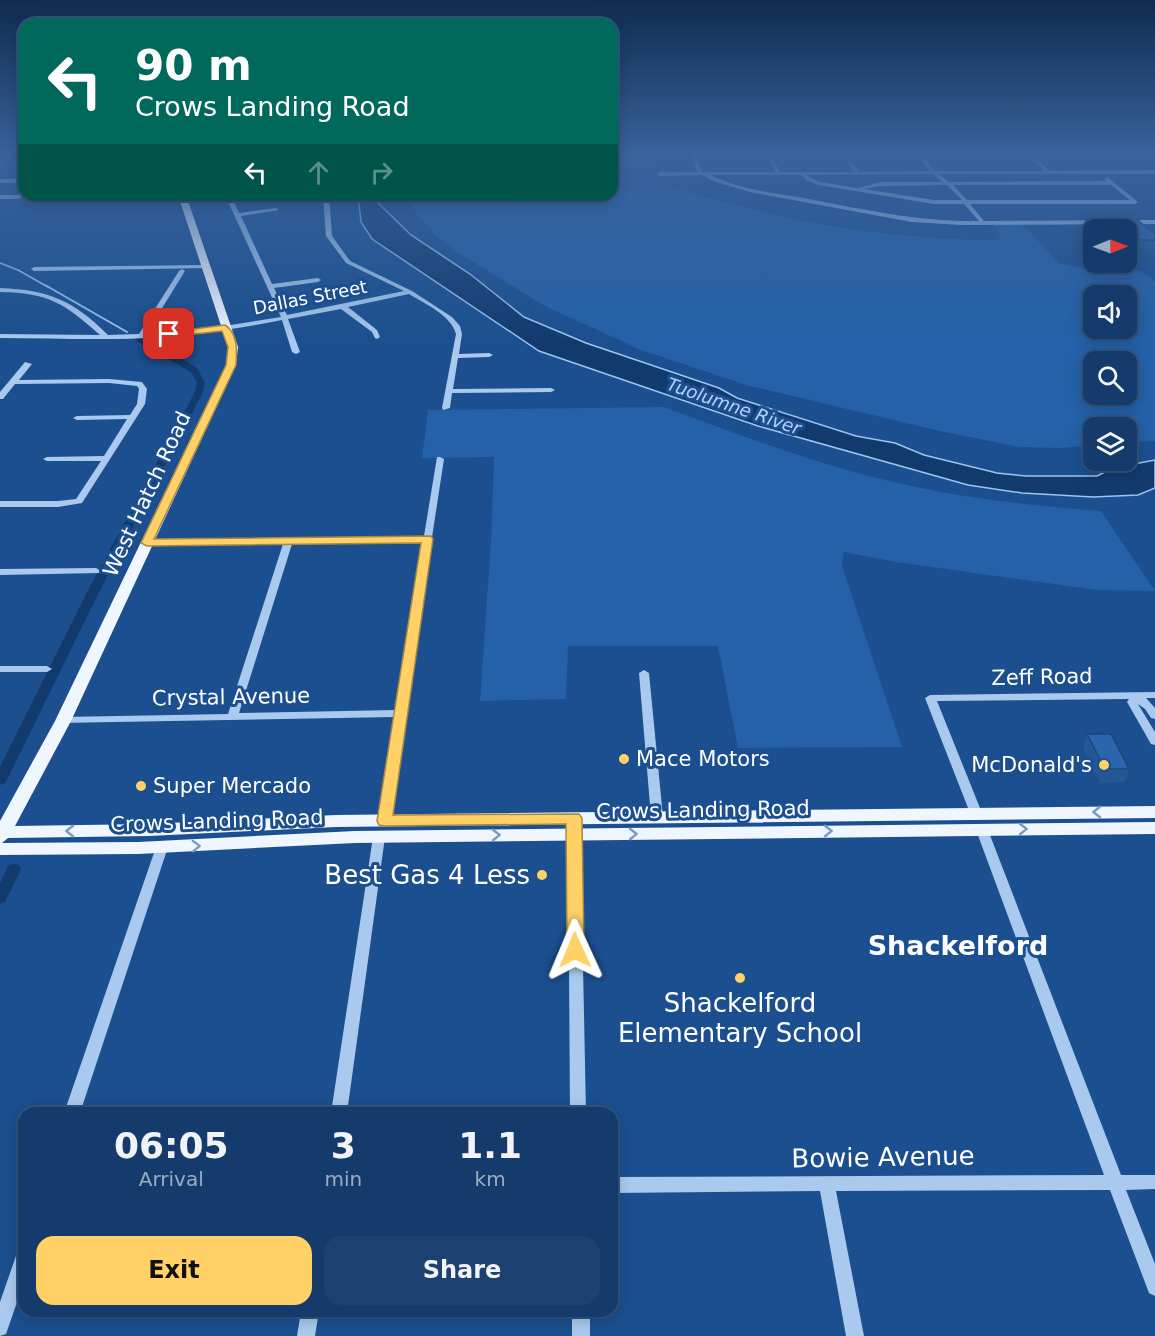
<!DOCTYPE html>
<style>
body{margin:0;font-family:"DejaVu Sans",sans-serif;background:#1d4271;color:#f1f3f6;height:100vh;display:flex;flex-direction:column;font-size:22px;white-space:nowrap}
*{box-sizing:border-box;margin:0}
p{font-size:20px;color:#9dadc1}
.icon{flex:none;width:33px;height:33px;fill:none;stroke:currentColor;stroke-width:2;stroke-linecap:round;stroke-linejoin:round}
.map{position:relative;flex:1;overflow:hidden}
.details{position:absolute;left:18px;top:1107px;width:600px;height:210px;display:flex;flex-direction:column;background:#143b6b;border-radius:18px;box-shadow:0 3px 15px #0003,0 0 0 2px #33557e}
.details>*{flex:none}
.hud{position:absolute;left:18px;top:18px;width:600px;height:183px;border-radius:18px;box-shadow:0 3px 15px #0003,0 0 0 2px #33557e;background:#00695c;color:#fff;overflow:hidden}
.needle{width:39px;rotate:89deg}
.tools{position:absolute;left:1083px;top:219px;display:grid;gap:12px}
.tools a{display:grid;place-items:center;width:54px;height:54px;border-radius:12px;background:#143b6b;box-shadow:0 3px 15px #0003,0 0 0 2px #33557e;font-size:30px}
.pin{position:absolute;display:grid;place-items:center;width:51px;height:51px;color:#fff;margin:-26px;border-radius:12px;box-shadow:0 3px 9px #0006}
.me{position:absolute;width:66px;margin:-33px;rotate:359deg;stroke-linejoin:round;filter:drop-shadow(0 0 4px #0008)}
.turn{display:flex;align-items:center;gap:21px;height:126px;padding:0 18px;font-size:27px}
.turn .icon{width:78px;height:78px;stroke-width:2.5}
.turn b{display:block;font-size:42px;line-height:51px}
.lanes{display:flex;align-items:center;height:57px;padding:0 18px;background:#0003;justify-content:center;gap:30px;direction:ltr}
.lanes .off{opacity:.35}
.eta{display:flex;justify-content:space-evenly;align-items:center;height:102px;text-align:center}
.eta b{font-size:36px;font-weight:800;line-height:42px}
.action{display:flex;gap:12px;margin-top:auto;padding:12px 18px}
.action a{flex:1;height:69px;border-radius:18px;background:#ffd166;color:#111;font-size:24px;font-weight:800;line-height:69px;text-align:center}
.action a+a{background:#1d4271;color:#f1f3f6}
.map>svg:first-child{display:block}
.green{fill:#2461a8;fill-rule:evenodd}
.water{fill:#123a6d;stroke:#9cc4f0;stroke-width:1.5}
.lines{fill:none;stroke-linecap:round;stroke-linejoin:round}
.stream-far1{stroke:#9cc4f0;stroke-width:1.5}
.stream{stroke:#9cc4f0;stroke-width:2}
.canal{fill:#123a6d;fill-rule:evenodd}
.minor{fill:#a9c9ee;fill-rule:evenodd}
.major{fill:#f0f6ff;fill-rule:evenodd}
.wall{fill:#245895}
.building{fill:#2a66ad;stroke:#1d4779;stroke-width:1.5}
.oneway{stroke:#7b9ac1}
.route{fill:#ffd166;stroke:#a68842;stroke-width:1.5}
.poi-dot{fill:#ffd166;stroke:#1b4f8f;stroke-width:2}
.labels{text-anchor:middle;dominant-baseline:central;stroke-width:6;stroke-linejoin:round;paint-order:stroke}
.far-street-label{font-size:18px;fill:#fff;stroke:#1b4f8f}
.far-water-label{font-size:18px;font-style:italic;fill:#b5d3f5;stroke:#1b4f8f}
.street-label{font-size:21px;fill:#fff;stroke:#1b4f8f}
.poi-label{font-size:21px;fill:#fff;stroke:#1b4f8f;text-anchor:start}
.near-poi-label{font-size:26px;fill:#fff;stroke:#1b4f8f;text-anchor:end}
.near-street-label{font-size:26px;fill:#fff;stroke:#1b4f8f}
.near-neighbourhood-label{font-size:27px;font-weight:bold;fill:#fff;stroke:#1b4f8f}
</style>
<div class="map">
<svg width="1155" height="1336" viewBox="0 0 1155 1336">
<rect width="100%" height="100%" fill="#1b4f8f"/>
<path class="green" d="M612,155h42l4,20h-7v5c112,39 232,60 350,60l-3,-5h3l-8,-10h30l37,39 40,6h38l17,11v160l-28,1 -1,-14h-32l-1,17 -32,3 -42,-1 -79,-16 -194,-46 -105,-35 -94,-43 -87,-53 -25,-19 -17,-20 -12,-20h206zM1094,296h32v32h-32zM1094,362h32v32h-32z
M664,407c76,28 151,57 230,75 68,16 138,24 207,29l54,80 -58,-1 -201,-28 -52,-10 -2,14 60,181 -164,1 -20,-102h-150l-2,53 -86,2 11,-160 3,-84 -72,1 6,-48z"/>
<path class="water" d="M358,195h18l2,8 33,32 59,39 54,43 62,26 133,45 18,10 119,38 39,7 29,12 73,18 29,3h71l16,-8 42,-8v28l-17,7 -45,2 -71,-4 -54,-8 -210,-59 -219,-75 -167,-112 -11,-17z"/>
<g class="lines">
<path class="stream-far1" d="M0,263l18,7 30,17"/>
<path class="stream" d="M45,285l82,47"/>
<path class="canal" d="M135,336h6l56,32 8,15 -3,11 -104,200 -91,186 -2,3 -5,2v-18l86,-173 108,-200 3,-11 -6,-11 -56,-32z
M14,864l5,1 2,4 -16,33 -5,2v-21l9,-18z"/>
<path class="minor" d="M691,155h4l6,16 3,1h71l-8,-17h4l9,17h74l-11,-17h4l12,17 71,-1 -13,-16h5l13,16h109l-16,-16h5l17,16 105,-1v4h-216l10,8 158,-1 -3,-2 3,-2 31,25 -3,2h-165l14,17 171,-1v4l-194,1 -49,-3 -162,-30 -34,-10 -14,-7 -42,1 -3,-2 3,-2h37zM933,174l10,8h-63l-22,6 -38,-6 -10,-4 -3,-3zM710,175h92l4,5 13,5 115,19h30l15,17c-59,1 -113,-11 -170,-22 -33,-6 -68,-9 -99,-24zM947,185l15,15h-28l-70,-11 16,-3zM953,185h158l19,15h-163z
M0,179h24v4h-24z
M0,195h19l3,2 -3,2h-19z
M76,195h66l3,2 -3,2 -68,-1z
M225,195h6l8,18 37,-5 3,2 -38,6 31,68 46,-6 3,2 -3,2 -44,6 13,27 117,-24 -58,-28 -20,-27 -3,-41h6l3,41 18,25 62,30 40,26 8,9 2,8 -3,20 30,-1 4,2 -4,2 -31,1 -5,31 98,-1 4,2 -4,2 -99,1 -2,15 -7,2 -1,-2 14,-74c-5,-19 -31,-30 -47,-40l-61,13 29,23 3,7 -3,2 -2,-1 -3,-6 -31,-23 -53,10 12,33 -4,2 -4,-2 -10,-32c-39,8 -79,14 -119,17 -54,4 -109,1 -163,1v-4l100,1c-36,-32 -51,-42 -100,-43v-4c49,2 73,12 108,47l31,-1 40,-63 3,-2 3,2 -39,63 66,-6 69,-11z
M206,265l3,2 -1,1 -174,3 -3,-2 3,-2z
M25,362l7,2 -13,16 90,-1 33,3 5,7 -2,15 -63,99 -24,4h-58v-6h58l18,-2 25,-38h-54l-4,-2 4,-2 57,-1 23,-37 -50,1 -4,-2 4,-2 53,-1 7,-11 2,-15 -2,-3 -28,-3 -94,1 -12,15h-3v-7z
M437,457h3l4,2 -56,365h-8l-2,-3 17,-104 -336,6 -2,-2 2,-2 4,-2 165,-3 55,-170 -137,2 -5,-3 2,-2 281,-5zM423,542l-27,168 -157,3 53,-169z
M96,568l5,3 -2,2 -99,2v-6z
M0,666h47l5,3 -5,3h-47z
M644,670l5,3 14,144 -2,3h-8l-2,-3 -12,-144z
M1155,692v6h-9l9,10v11l-4,-1 -6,-9 -7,-5 17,28v13l-4,-1 -24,-42 2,-3 -192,2 45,112 -2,3h-8l-2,-3 -45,-115 5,-3z
M574,814l4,1 2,3 6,295h-16l-2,-295 2,-3z
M982,826l4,1 2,3 133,345h34v14l-29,1 29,74v32l-6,-3 -39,-103 -274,1 28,145h-18l-26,-145 -208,2v-16l492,-2 -128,-345 2,-3z
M379,833l4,1 2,3 -38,276h-16l42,-276 2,-3z
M162,843l4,1 2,3 -88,266h-16l92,-266 2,-3z
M24,1248v34l-18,52 -6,2v-34l18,-52z
M301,1311h18l-4,25h-18z
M572,1311h18v25h-18z"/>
<path class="major" d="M178,195h8l52,152 -2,18 -165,356 -56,105 134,-2 187,-9 819,-9v12l-819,9 -187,9 -141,2 -6,5 136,-1 217,-11 800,-9v12l-800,9 -217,11 -138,1v-34l55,-100 171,-356 2,-18z"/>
</g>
<path class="wall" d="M1111,218l44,16v15h-26l-3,-3v-16l-14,-1 -3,-3z
M1087,734l42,35 -4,13 -25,1 -17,-35z"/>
<path class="building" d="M1111,218h24l20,16v6h-24l-5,-5v-5h-5l-7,-7h3z
M1087,734h24l18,35h-24z"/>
<defs><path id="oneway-chevron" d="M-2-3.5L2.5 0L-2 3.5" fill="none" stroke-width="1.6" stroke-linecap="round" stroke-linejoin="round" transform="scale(1.5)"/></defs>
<g class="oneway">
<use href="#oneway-chevron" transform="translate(1097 812) rotate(180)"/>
<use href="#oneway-chevron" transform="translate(1023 829) rotate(-1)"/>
<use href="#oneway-chevron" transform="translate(70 831) rotate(180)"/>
<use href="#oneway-chevron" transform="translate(828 831) rotate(-1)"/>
<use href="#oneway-chevron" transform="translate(633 834) rotate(-1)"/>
<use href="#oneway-chevron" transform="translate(496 835) rotate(-1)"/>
<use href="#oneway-chevron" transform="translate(196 846) rotate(-2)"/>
</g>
<linearGradient id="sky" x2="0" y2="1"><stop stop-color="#0f2b4f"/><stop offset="0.45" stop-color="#39639b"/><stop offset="1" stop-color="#39639b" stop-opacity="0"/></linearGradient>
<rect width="1155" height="342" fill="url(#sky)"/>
<path class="route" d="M225,325c13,8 12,27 11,40l-82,174 277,-3 2,3 -40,276 186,-1 3,4 2,132 -2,5 -7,2 -6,-2 -2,-5 -1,-126 -182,2 -5,-1 -2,-4 44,-278 -274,3 -6,-3 85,-178 2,-18 -6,-16 -53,6 -4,-3 4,-2z"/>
<g class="poi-dot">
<circle cx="624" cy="759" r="6"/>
<circle cx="1104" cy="765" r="6"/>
<circle cx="141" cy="786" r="6"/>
<circle cx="542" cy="875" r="6"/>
<circle cx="740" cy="978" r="6"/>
</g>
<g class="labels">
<g class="far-street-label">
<text transform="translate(310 297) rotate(-11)">Dallas Street</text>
</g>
<g class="far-water-label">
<text transform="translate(734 406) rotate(19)">Tuolumne River</text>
</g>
<g class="street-label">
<text transform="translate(147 494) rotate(-65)">West Hatch Road</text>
<text transform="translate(1042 677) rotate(-1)">Zeff Road</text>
<text transform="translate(231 697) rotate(-1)">Crystal Avenue</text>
<text transform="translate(703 810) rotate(-1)">Crows Landing Road</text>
<text transform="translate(217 821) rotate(-2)">Crows Landing Road</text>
</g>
<g class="poi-label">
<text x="636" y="759">Mace Motors</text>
<text x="1092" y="765" text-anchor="end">McDonald's</text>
<text x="153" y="786">Super Mercado</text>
</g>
<g class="near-poi-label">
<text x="530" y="875">Best Gas 4 Less</text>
<text x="740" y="1003" text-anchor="middle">Shackelford<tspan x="740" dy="30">Elementary School</tspan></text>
</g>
<g class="near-street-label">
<text transform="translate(883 1157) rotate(-1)">Bowie Avenue</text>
</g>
<g class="near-neighbourhood-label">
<text x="958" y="945">Shackelford</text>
</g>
</g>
</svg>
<div class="tools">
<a><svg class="needle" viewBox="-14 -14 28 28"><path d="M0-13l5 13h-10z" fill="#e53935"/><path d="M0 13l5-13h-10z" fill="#9dadc1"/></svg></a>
<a><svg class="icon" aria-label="sound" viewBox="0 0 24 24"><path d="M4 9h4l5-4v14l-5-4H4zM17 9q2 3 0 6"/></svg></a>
<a><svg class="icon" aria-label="search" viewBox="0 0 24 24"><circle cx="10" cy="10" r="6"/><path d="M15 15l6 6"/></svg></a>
<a><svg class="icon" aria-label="layers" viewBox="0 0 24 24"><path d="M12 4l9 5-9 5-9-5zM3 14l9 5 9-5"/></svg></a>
</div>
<div class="pin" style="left:169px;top:334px;background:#d93025"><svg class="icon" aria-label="arrive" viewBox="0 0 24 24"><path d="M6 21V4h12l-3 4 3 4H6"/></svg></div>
<svg class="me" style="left:575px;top:950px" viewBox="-20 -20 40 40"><path d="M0-17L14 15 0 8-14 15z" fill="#ffd166" stroke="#fff" stroke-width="4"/></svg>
<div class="hud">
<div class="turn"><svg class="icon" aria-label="left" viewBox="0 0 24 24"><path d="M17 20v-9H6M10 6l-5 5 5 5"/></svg><div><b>90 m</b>Crows Landing Road</div></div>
<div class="lanes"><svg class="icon" aria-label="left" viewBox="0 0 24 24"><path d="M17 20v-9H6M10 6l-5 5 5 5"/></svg><svg class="icon off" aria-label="ahead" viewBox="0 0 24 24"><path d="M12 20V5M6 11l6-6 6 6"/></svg><svg class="icon off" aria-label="right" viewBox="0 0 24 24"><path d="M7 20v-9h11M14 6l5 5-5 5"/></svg></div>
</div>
<section class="details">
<div class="eta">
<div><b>06:05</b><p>Arrival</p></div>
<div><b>3</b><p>min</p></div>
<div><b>1.1</b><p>km</p></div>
</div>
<div class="action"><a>Exit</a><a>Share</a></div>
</section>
</div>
